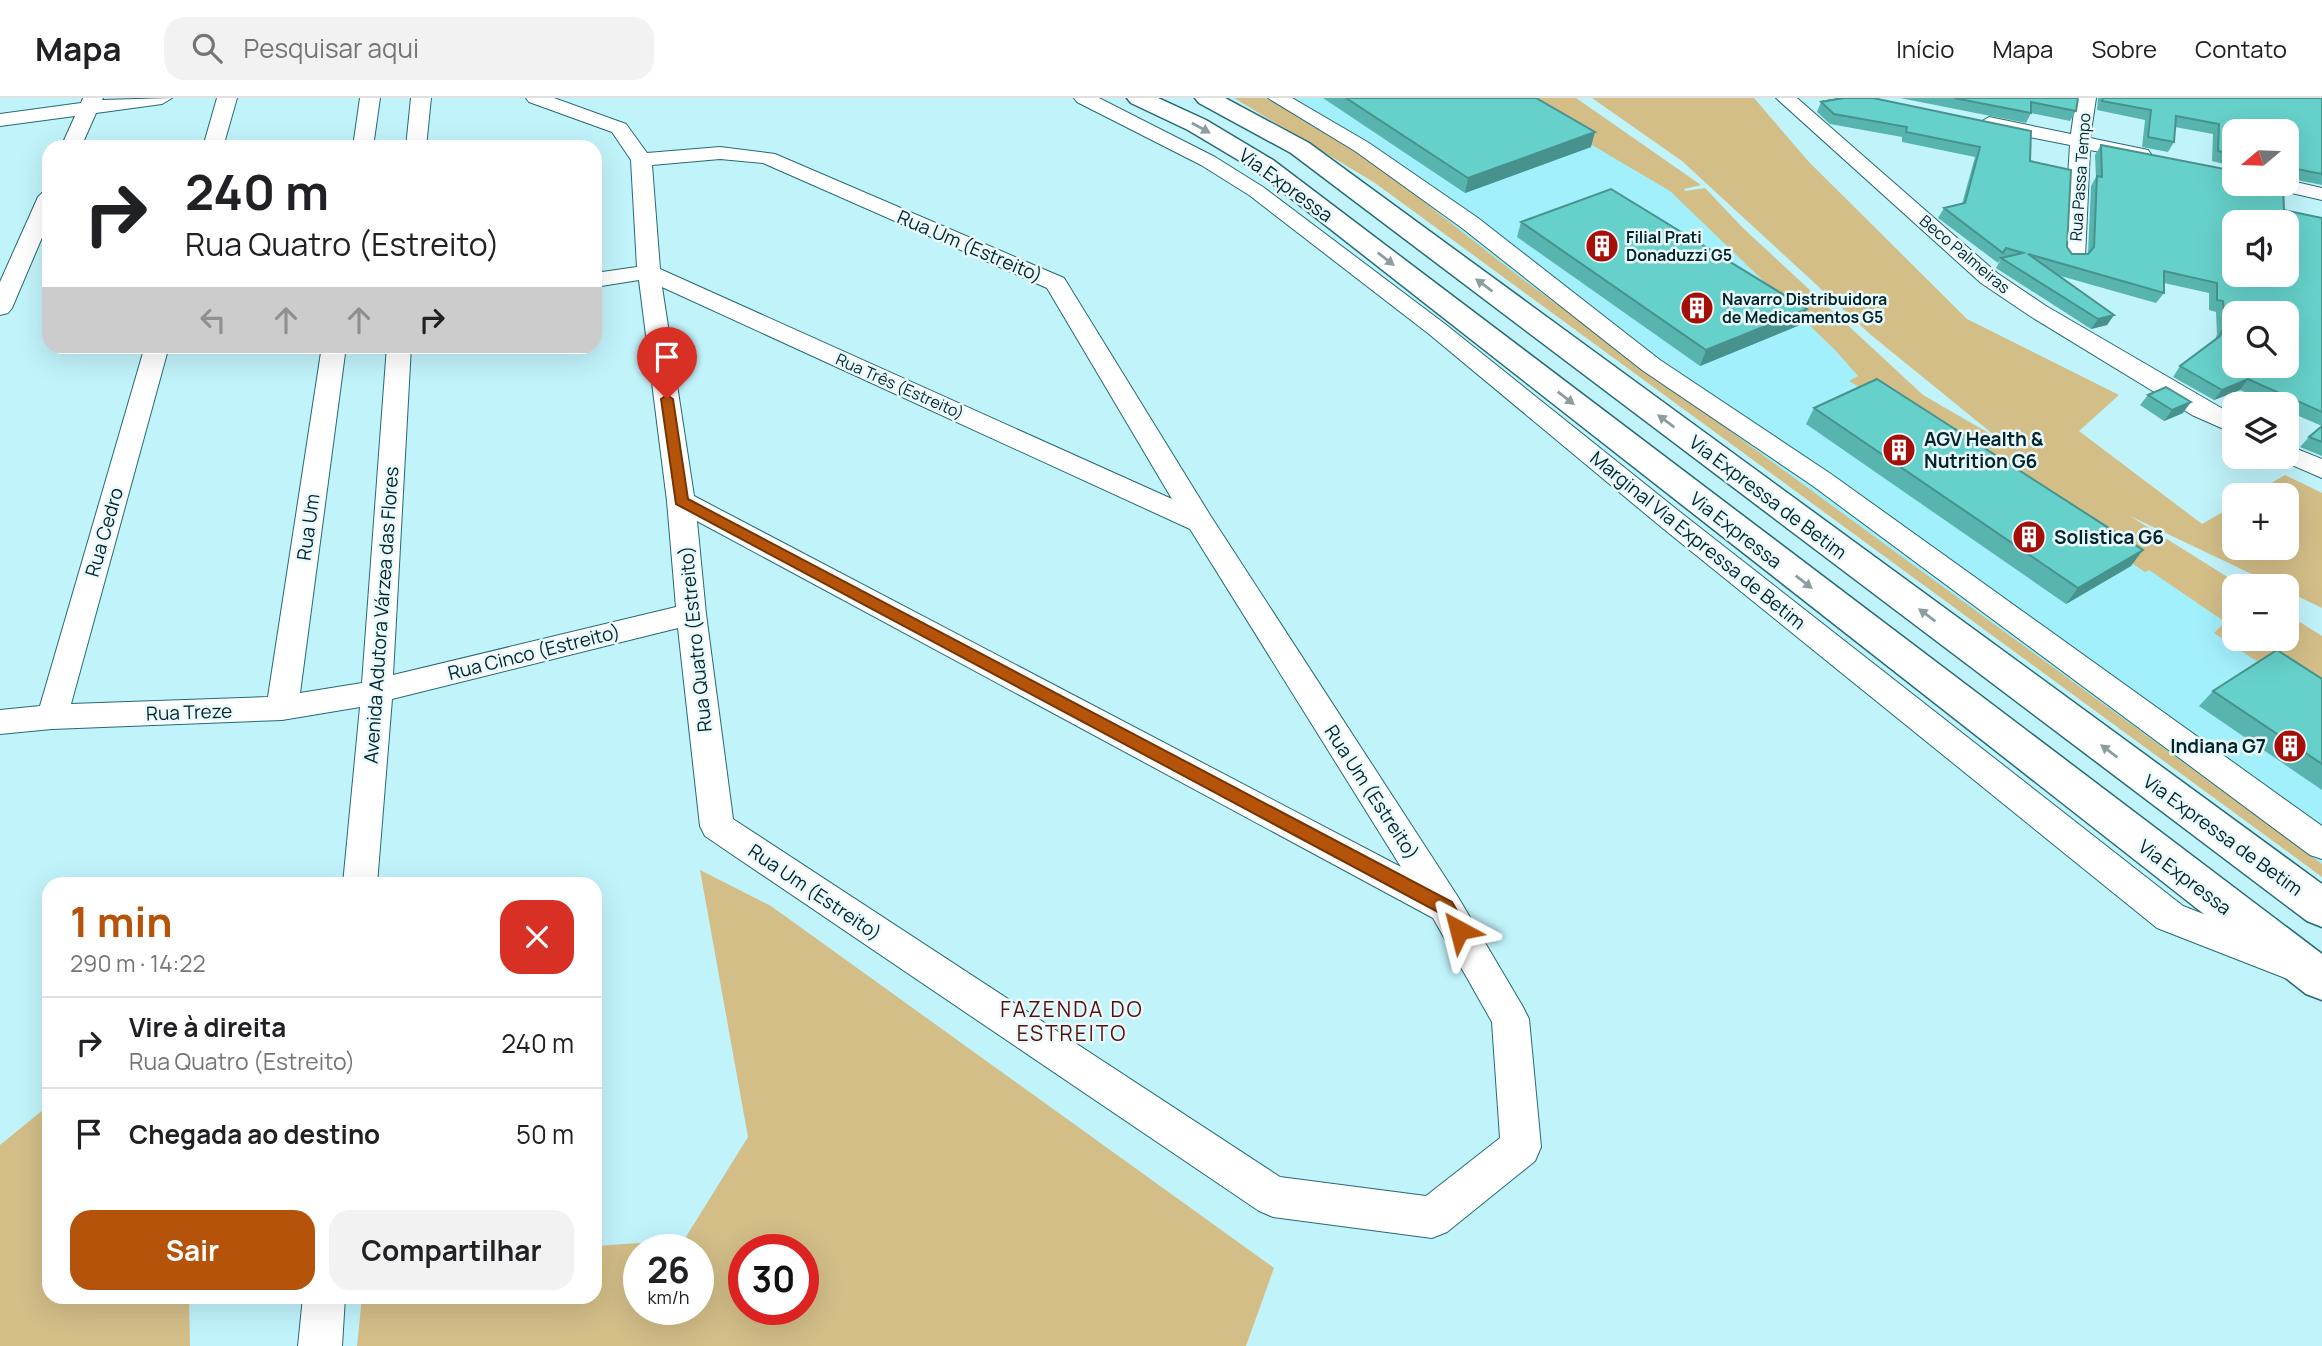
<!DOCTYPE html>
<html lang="pt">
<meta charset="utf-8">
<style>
body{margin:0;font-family:Manrope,sans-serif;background:#f2f2f2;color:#202124;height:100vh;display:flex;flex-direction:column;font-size:26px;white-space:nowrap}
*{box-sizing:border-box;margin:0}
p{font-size:23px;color:#757577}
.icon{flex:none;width:38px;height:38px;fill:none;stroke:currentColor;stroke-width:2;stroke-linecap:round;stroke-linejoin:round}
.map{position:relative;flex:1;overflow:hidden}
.side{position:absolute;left:42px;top:779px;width:560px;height:427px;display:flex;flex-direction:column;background:#fff;border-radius:21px;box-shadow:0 7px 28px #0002}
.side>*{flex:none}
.top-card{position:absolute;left:42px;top:42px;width:560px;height:214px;border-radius:21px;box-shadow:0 7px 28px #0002;background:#fff;color:#202124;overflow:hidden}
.needle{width:46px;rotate:251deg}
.buttons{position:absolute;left:2222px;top:21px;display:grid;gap:14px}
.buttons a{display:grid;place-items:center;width:77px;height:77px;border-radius:14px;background:#fff;box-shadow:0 7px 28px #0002;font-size:35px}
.speed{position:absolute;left:623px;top:1136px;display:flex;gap:14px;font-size:35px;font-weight:700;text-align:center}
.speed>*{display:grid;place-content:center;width:91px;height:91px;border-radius:50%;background:#fff;box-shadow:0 7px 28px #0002;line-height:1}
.speed small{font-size:18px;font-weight:400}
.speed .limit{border:10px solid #d22;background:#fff;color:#111}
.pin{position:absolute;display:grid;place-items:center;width:60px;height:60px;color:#fff;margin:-72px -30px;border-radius:50% 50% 50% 0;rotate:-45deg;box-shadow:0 0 7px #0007}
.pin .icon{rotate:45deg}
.me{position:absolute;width:77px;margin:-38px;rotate:322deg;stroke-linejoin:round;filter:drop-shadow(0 0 5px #0008)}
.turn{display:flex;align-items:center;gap:24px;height:147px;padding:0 28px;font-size:32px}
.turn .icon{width:91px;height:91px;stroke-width:2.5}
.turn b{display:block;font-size:49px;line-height:60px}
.lanes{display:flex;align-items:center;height:66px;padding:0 28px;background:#0003;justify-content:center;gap:35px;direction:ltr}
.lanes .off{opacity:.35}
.round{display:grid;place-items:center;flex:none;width:74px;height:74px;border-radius:21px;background:#f2f2f2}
.headline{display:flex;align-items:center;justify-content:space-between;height:119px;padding:0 28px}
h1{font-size:42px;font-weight:700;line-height:52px;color:#b45309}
.button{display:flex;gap:14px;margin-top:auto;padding:14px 28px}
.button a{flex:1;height:80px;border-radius:21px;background:#b45309;color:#fff;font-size:28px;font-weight:700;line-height:80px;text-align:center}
.button a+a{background:#f2f2f2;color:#202124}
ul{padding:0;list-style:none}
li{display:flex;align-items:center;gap:21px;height:91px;padding:0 28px;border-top:2px solid #e0e0e0}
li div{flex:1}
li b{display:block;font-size:26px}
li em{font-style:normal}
header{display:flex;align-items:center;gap:42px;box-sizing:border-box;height:98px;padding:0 35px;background:#fff;border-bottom:2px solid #e0e0e0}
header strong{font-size:33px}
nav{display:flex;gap:38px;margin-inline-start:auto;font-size:24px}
.search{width:490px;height:63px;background:#f2f2f2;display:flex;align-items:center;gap:18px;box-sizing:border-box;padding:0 24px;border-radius:21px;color:#757577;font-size:26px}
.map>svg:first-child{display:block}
.built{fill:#a3f0fd}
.green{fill:#d3be88;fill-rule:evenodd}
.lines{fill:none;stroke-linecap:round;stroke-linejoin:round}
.minor-casing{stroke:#256a74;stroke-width:2}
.highway-casing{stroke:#256a74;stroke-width:3}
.path{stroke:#78a5ac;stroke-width:2.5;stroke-dasharray:3.5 3.5;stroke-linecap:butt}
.minor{fill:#fff;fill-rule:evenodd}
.highway{fill:#fff;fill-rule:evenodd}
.wall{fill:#58b4ae}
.shaded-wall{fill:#47928d}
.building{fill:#66d1ca;stroke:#47928d;stroke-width:2;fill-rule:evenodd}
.oneway{fill:#8c9da0}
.route{fill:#b45309;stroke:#753606;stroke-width:2}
.labels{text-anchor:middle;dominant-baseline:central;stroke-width:5;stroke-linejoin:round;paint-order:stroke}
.far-street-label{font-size:16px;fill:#00252b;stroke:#e9f9fc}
.far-poi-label{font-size:16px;font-weight:bold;fill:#00252b;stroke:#e9f9fc;text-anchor:start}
.street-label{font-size:19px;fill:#00252b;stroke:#e9f9fc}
.poi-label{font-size:19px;font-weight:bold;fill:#00252b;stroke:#e9f9fc;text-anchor:start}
.neighbourhood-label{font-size:21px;letter-spacing:2px;fill:#54100a;stroke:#e9f9fc}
</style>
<header>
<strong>Mapa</strong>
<div class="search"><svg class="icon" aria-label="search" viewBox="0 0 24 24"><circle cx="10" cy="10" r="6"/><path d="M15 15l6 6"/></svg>Pesquisar aqui</div>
<nav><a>Início</a><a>Mapa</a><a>Sobre</a><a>Contato</a></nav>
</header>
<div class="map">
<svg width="2322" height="1248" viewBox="0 0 2322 1248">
<rect width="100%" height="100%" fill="#c1f3fb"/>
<path class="built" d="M1242,0h280l157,90 170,169 386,260v22l87,23v206l-939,-684z"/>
<path class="green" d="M1234,0h31l29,13 97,65 130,102 801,586v13l-947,-694z
M1512,0h64l125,87 -17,4 1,2 20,-3 38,40 180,167 76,44 -128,-104 -189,-174 -90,-63h162l55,64 158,157 152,76 -40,36 123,93 33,-19v43h52v-53h-36l34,-20 37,18v115l-35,-17v-5h-10l-147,-70 112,70h-7v53h52v-25l35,22v68l-108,-71 11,-11 -76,-52 -4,2 -202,-133 -94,-58 9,-5 -23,-26 -165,-159z
M700,772l71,36 503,362 -28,78h-889l5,-49h233v-51l89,-6 64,-103zM639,1152h59v59h-59zM744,1152h59v59h-59z
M49,1007v192h140l1,49h-190v-201z"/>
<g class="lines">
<defs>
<path id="minor" d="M83,0h20l-1,2 70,-2 -10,6 -66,9 -15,34h-20l14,-31 -75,10v-12l81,-11z
M217,0h20l-14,49h-20z
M360,0h20l-7,49h-20z
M411,0h20l-5,49h-20z
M526,0h28l72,26 21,29 73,-6 55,7 289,124 146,237 248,382 65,110 6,12 12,128 -6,14 -88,71 -15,6 -159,-21 -14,-6 -554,-375 -5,-10 -22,-198 -286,71 -15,185h-34l17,-177 -78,13 -230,9 -52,5v-24l40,-4 105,-360h24l-98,358 197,-7 54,-351h24l-46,347 62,-10 25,-337h24l-18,329 283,-68 -9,-106 -28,-221 -44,7v-14l42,-6 -6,-107 -19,-28 -83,-30zM720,61l43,4 284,125 125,211 -512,-230 -8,-104zM662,189l528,242 211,338 -707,-371zM697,423l736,397 59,104 8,116 -74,58 -146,-19 -547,-358 -27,-205z
M1074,0h25l116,59 48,30 182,137 235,188 503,394 115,45 5,11 -5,11 -13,5 -128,-50 -497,-402 -231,-192 -180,-139 -48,-30 -124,-63z
M1268,0h24l77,45 109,75 182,142 171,114 491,352v33l-12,-4 -497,-369 -171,-116 -180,-142 -107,-77z
M1776,0h21l200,175 49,33 189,110v18l-43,-19 -162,-99 -49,-33z
M2076,0h20l-6,40 58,12 3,4 -3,4 -7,2 -51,-10 -5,107 -3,5h-16l-3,-5 7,-112 -81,-16 -10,-6 10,-6 82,17z
M2287,82l35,8v12l-52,-12 -3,-4h20z
M49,93v30l-37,87 -4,5 -8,2v-33l38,-85 4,-4z
M2287,347l35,14v19l-44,-19 -2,-2h11z
M303,1199h42l-3,49h-44z"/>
<path id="highway" d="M1127,0h31l48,22 67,40 1049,794v46l-16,-6 -1051,-824 -67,-40 -57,-27z
M1195,0h30l84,45 1013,741v43l-15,-6 -1016,-768 -92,-50z"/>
</defs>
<use href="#minor" class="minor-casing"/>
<use href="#highway" class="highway-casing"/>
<path class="path" d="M1821,4l20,-4"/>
<use href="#minor" class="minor"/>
<use href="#highway" class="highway"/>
</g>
<path class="wall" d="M1323,0h213l55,49 -126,46z
M1900,0h178l-2,13 -6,10 -39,-8 -5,10z
M2098,0h224v87l-35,-7v-47h-52v36l-23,-6 1,-27 -38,-7 -1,15 -6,10 -26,-5 3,-27 -48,-10z
M1821,4l209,59 37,86 5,7h16l3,-68 5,-9 -1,-22 6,-10 183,65 38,8v238l-22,-9 9,-10 13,-11 -35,-15v-7h-15l-32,-14 -26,10 -41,-23 7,-11 35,-26 2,-6 -1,-22 -7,-2v-17l-45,-10v10l-8,10 -99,-28 57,40 -7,10 -16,4 -95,-61 5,-9 -3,4 -60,-45 6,-10 18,-4 13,-47 -73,-15v-5l-72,-13 -13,-12z
M1521,124l286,87 -7,16 -100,41 -183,-129z
M2148,297l35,18 -19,8 -24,-16z
M1814,310l317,158 -65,38 -260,-180z
M2322,581v111l-123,-84 14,-15z"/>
<path class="shaded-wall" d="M1595,34l-4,15 -126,46 3,-15z
M1807,211l-7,16 -100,41 6,-16z
M2114,217l-7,10 -16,4 7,-10z
M2248,281l-8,11 -26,10 8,-10z
M2191,304l-8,11 -19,8 8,-11z
M2143,452l-12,16 -65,38 12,-16z"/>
<path class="building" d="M1346,0h190l59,34 -127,46z
M1844,0h29l158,33 -1,30 41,9 -4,77 5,7h16l6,-7 3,-71 5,1 -1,-32 134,26v13h48l1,26 38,8v194l-74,-33 -26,11 -42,-24 40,-30 5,-12 -2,-23 -6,-1v-17l-53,-12v22l-136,-39 86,61 -16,4 -97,-61 22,-5 -17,-5 -3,5 -59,-45 21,-5 15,-56 -74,-15 1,-5 -73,-13 -13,-12zM2235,124h52v53h-52zM2235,215h52v53h-52z
M1954,0h124l-2,13 -45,-9v11z
M2103,0h219v76l-35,-7v-36h-52v24l-17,-4 1,-27 -43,-8 -2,26 -26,-5 3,-27 -49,-9z
M1611,91l196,120 -101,41 -185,-128z
M1877,281l266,171 -65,38 -264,-180z
M2166,289l25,15 -19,8 -24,-15z
M2322,328v16l-13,-5z
M2277,552l45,29v85l-109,-73z"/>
<defs><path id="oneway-solid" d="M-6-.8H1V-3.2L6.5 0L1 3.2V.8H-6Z" transform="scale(1.75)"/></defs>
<g class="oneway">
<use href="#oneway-solid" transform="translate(1201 30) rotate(29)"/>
<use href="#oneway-solid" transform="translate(1386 161) rotate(38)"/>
<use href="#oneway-solid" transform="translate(1484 187) rotate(-143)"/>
<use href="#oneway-solid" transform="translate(1566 300) rotate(38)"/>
<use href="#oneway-solid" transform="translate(1666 323) rotate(-143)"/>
<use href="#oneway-solid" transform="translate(1804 484) rotate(38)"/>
<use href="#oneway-solid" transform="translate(1927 517) rotate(-143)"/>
<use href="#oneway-solid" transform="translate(2109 653) rotate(-143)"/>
</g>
<path class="route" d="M667,297l6,4 15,100 764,403 16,28 -3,5 -6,3 -7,-3 -12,-22 -764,-409 -15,-105z"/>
<defs>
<symbol id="building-disc" viewBox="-11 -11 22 22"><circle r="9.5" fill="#a50f08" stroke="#e9f9fc"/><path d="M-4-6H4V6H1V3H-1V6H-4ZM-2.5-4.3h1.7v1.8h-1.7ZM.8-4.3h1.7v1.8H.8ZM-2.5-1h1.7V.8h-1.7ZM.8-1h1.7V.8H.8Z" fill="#fff"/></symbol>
</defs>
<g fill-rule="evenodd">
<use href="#building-disc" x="1583" y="129" width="38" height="38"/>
<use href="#building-disc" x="1678" y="191" width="38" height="38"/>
<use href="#building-disc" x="1880" y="333" width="38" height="38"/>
<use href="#building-disc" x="2010" y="420" width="38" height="38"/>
<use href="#building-disc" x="2271" y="629" width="38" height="38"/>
</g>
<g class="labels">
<g class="far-street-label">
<text transform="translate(2080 79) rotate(-86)">Rua Passa Tempo</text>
<text transform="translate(1965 156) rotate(40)">Beco Palmeiras</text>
<text transform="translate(900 288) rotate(24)">Rua Três (Estreito)</text>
</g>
<g class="far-poi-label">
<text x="1626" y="139">Filial Prati<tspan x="1626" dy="18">Donaduzzi G5</tspan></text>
<text x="1722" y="201">Navarro Distribuidora<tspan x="1722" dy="18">de Medicamentos G5</tspan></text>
</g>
<g class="street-label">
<text transform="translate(1286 87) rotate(36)">Via Expressa</text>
<text transform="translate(970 148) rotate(23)">Rua Um (Estreito)</text>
<text transform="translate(1768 399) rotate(37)">Via Expressa de Betim</text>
<text transform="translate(308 429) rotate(-82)">Rua Um</text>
<text transform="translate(1736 432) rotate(38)">Via Expressa</text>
<text transform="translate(104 434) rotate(-74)">Rua Cedro</text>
<text transform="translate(1698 442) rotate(39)">Marginal Via Expressa de Betim</text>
<text transform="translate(381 517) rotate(-86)">Avenida Adutora Várzea das Flores</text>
<text transform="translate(695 541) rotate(-96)">Rua Quatro (Estreito)</text>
<text transform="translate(534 554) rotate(-14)">Rua Cinco (Estreito)</text>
<text transform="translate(189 614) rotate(-2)">Rua Treze</text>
<text transform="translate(1372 694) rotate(57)">Rua Um (Estreito)</text>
<text transform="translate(2223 737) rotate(36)">Via Expressa de Betim</text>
<text transform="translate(2185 779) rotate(37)">Via Expressa</text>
<text transform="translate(815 794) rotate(34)">Rua Um (Estreito)</text>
</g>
<g class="poi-label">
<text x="1924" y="341">AGV Health &amp;<tspan x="1924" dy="22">Nutrition G6</tspan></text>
<text x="2054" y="439">Solistica G6</text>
<text x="2266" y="648" text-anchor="end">Indiana G7</text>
</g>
<g class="neighbourhood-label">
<text x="1072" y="911">FAZENDA DO<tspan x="1072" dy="24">ESTREITO</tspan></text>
</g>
</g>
</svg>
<div class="buttons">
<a><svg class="needle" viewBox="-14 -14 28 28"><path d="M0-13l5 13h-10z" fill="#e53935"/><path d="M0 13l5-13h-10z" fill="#757577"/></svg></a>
<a><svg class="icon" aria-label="sound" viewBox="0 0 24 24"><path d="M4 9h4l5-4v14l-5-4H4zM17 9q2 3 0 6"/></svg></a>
<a><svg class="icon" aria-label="search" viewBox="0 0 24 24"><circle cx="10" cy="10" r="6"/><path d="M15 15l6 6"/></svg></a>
<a><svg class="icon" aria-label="layers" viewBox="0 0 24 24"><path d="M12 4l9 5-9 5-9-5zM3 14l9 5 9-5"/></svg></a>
<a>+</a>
<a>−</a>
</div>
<div class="speed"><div>26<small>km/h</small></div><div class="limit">30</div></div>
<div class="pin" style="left:667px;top:301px;background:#d93025"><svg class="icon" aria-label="arrive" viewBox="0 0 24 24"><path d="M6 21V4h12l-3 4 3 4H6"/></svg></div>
<svg class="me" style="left:1459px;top:832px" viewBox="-20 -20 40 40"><path d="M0-17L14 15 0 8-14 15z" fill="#b45309" stroke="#fff" stroke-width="4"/></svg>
<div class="top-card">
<div class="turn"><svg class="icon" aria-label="right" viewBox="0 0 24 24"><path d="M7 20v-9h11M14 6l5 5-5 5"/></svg><div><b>240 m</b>Rua Quatro (Estreito)</div></div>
<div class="lanes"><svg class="icon off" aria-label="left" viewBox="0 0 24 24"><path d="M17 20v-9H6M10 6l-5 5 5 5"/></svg><svg class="icon off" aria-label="ahead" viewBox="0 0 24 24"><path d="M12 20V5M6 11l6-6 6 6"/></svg><svg class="icon off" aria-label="ahead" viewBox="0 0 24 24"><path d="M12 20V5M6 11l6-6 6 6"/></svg><svg class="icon" aria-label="right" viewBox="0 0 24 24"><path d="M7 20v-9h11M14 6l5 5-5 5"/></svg></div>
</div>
<section class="side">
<div class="headline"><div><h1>1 min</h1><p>290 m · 14:22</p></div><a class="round" style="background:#d93025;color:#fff"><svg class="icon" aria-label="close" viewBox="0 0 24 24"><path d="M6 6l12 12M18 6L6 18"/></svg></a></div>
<ul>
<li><svg class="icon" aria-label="right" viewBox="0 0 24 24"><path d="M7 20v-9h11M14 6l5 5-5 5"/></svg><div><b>Vire à direita</b><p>Rua Quatro (Estreito)</p></div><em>240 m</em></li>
<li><svg class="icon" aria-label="arrive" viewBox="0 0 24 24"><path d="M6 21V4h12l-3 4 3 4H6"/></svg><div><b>Chegada ao destino</b></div><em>50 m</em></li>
</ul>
<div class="button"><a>Sair</a><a>Compartilhar</a></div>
</section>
</div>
